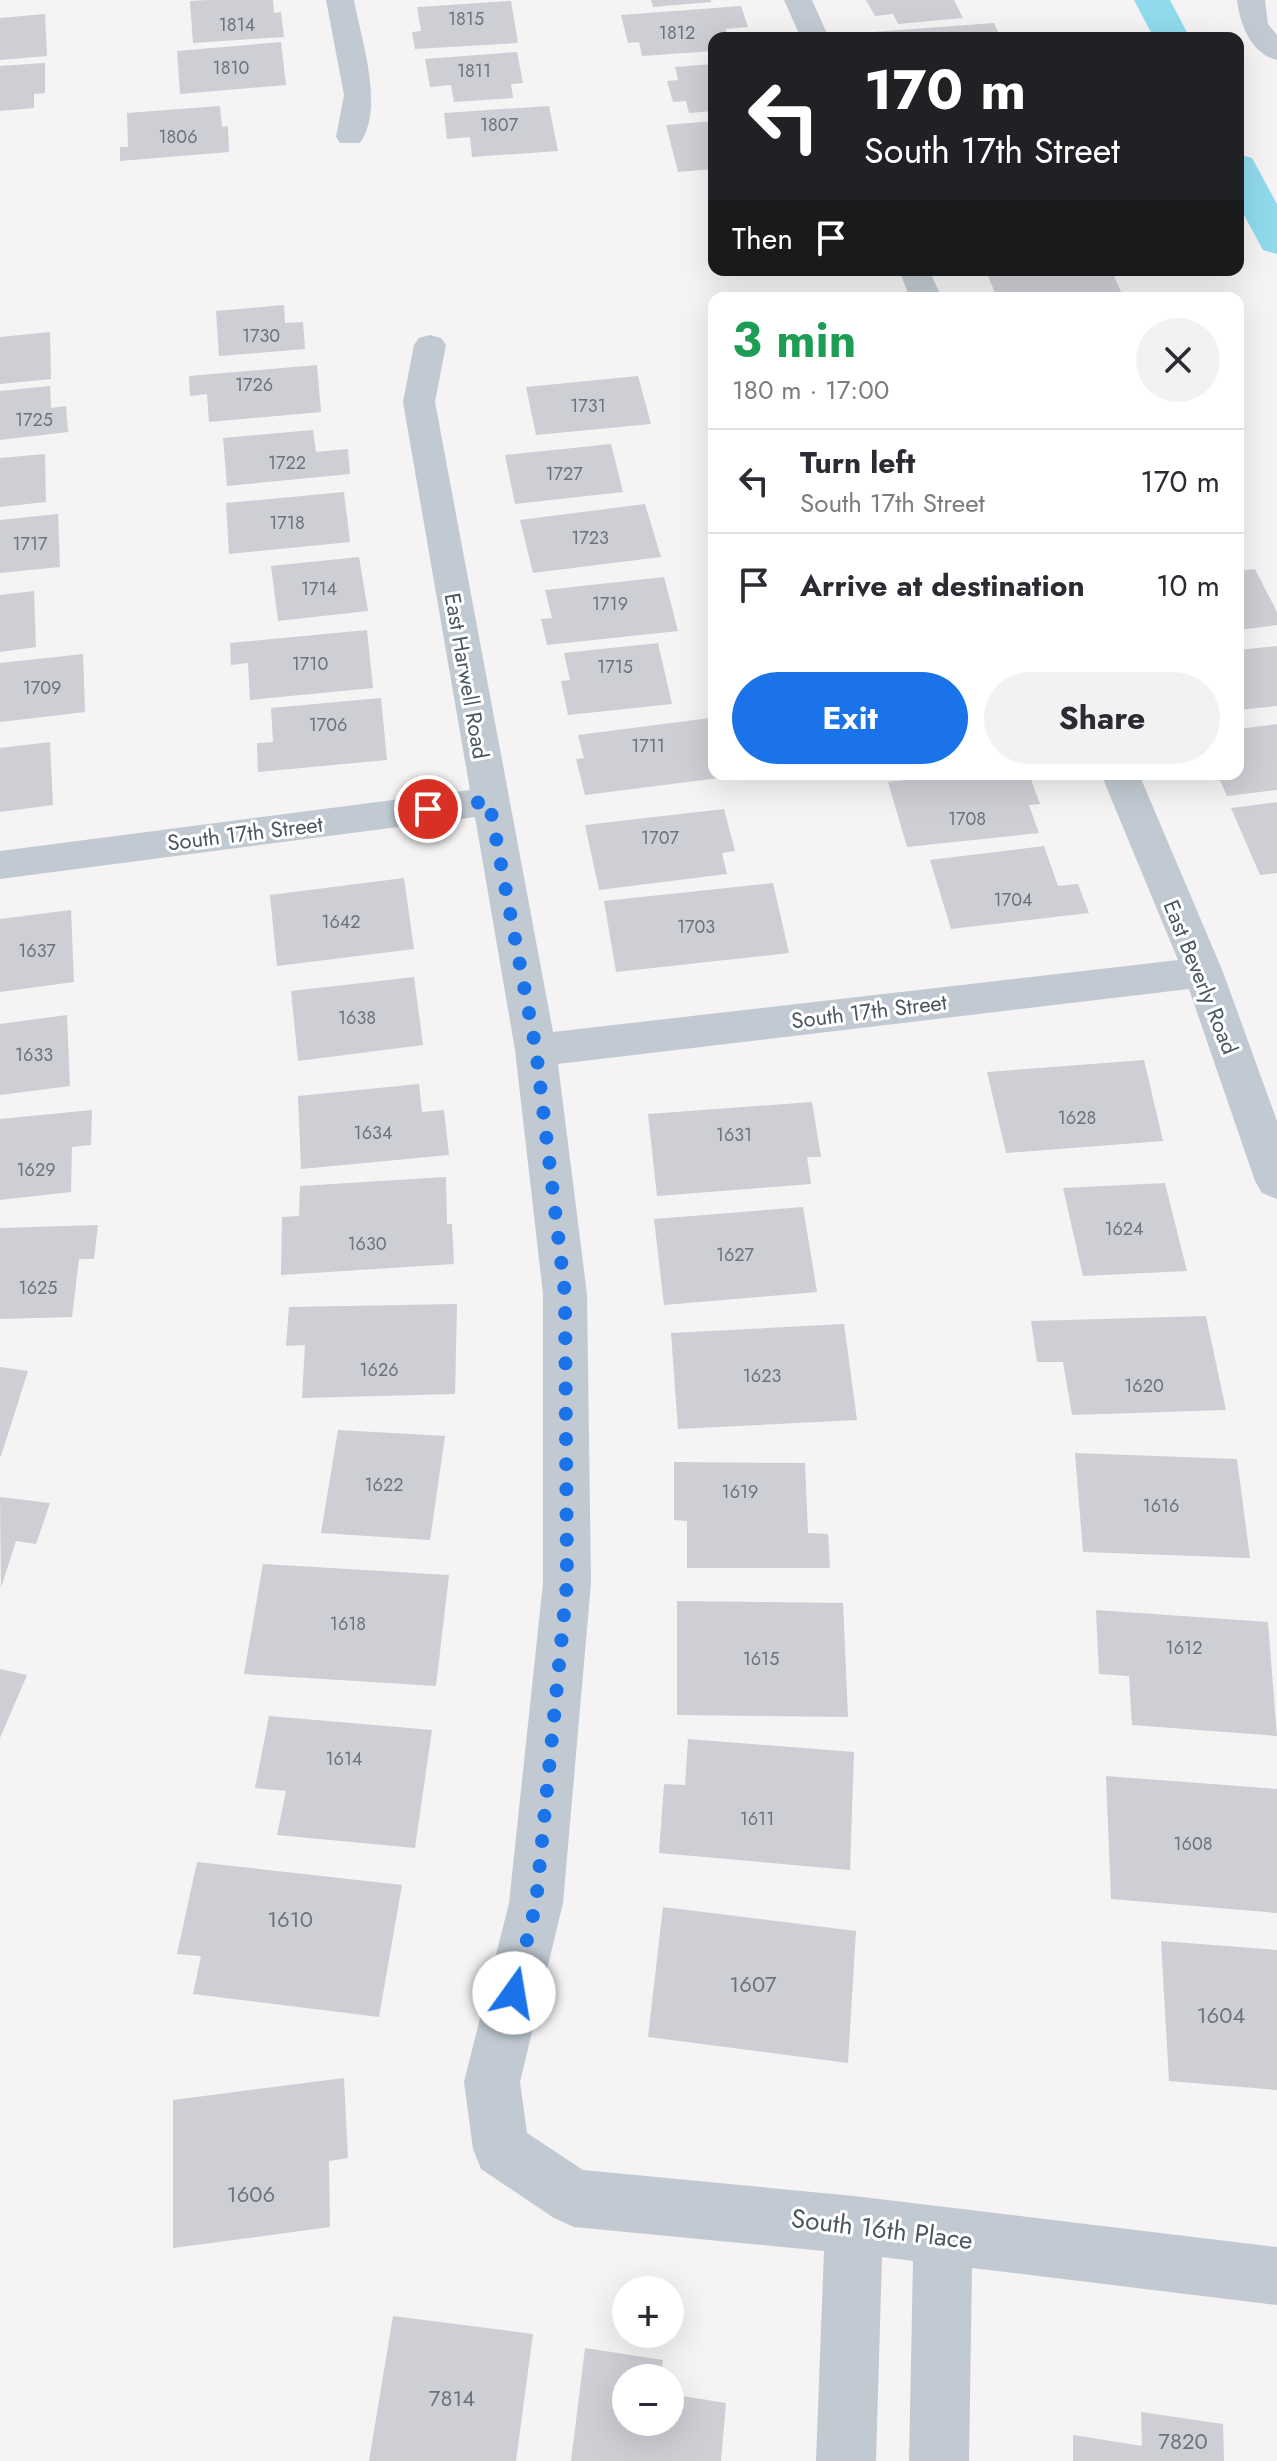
<!DOCTYPE html>
<meta charset="utf-8">
<style>
body{margin:0;font-family:Jost,sans-serif;background:#f2f2f3;color:#2b2b33;height:100vh;display:flex;flex-direction:column;font-size:30px;white-space:nowrap}
*{box-sizing:border-box;margin:0}
p{font-size:26px;color:#7c7c81}
.icon{flex:none;width:44px;height:44px;fill:none;stroke:currentColor;stroke-width:2;stroke-linecap:round;stroke-linejoin:round}
.map{position:relative;flex:1;overflow:hidden}
.drawer{position:absolute;left:708px;top:292px;width:536px;height:488px;display:flex;flex-direction:column;background:#fff;border-radius:16px;box-shadow:0 8px 32px #0002}
.drawer>*{flex:none}
.banner{position:absolute;left:708px;top:32px;width:536px;height:244px;border-radius:16px;box-shadow:0 8px 32px #0002;background:#202124;color:#fff;overflow:hidden}
.buttons{position:absolute;left:612px;top:2276px;display:grid;gap:16px}
.buttons a{display:grid;place-items:center;width:72px;height:72px;border-radius:50%;background:#fff;box-shadow:0 8px 32px #0002;font-size:40px}
.pin{position:absolute;display:grid;place-items:center;width:68px;height:68px;color:#fff;margin:-34px;border:4px solid #fff;border-radius:50%;box-shadow:0 2px 8px #0007}
.me{position:absolute;width:88px;margin:-44px;rotate:13deg;stroke-linejoin:round;filter:drop-shadow(0 0 6px #0008)}
.turn{display:flex;align-items:center;gap:28px;height:168px;padding:0 24px;font-size:36px}
.turn .icon{width:104px;height:104px;stroke-width:2.5}
.turn b{display:block;font-size:56px;line-height:68px}
.then{display:flex;align-items:center;height:76px;padding:0 24px;background:#0003;gap:16px;font-size:30px}
.round{display:grid;place-items:center;flex:none;width:84px;height:84px;border-radius:42px;background:#f2f2f3}
.headline{display:flex;align-items:center;justify-content:space-between;height:136px;padding:0 24px}
h1{font-size:48px;font-weight:700;line-height:60px;color:#1e9e55}
.primary-button{display:flex;gap:16px;margin-top:auto;padding:16px 24px}
.primary-button a{flex:1;height:92px;border-radius:48px;background:#1a73e8;color:#fff;font-size:32px;font-weight:700;line-height:92px;text-align:center}
.primary-button a+a{background:#f2f2f3;color:#2b2b33}
ul{padding:0;list-style:none}
li{display:flex;align-items:center;gap:24px;height:104px;padding:0 24px;border-top:2px solid #e1e1e2}
li div{flex:1}
li b{display:block;font-size:30px}
li em{font-style:normal}
.map>svg:first-child{display:block}
.lines{fill:none;stroke-linecap:round;stroke-linejoin:round}
.canal{fill:#90daee;fill-rule:evenodd}
.building{fill:#cdcfd5}
.minor{fill:#c1cad2;fill-rule:evenodd}
.route{stroke:#1a73e8;stroke-width:14;stroke-dasharray:0 25.2}
.labels{text-anchor:middle;dominant-baseline:central;stroke-width:6;stroke-linejoin:round;paint-order:stroke}
.number-label{font-size:18px;fill:#6b747e}
.street-label{font-size:22px;fill:#4a5661;stroke:#fff}
.near-number-label{font-size:22px;fill:#6b747e}
.near-street-label{font-size:26px;fill:#4a5661;stroke:#fff}
</style>
<div class="map">
<svg width="1277" height="2461" viewBox="0 0 1277 2461">
<rect width="100%" height="100%" fill="#f5f3f3"/>
<g class="lines">
<path class="canal" d="M1134,0h36l20,38h-36z
M1238,154l14,4 25,46v50l-14,-4 -25,-46z"/>
</g>
<path class="building" d="M207,0h66l1,13 7,-1 3,25 -91,6 -3,-42z
M651,0h60v2l-58,5z
M866,0h88l9,18 -65,6 -5,-10 -18,2z
M511,1l7,42 -103,6 -3,-17 9,-1 -4,-24z
M741,6l7,21 -22,2 2,9h-14v13l-72,5 -3,-14 -11,1 -7,-28z
M45,14l2,42 -47,4v-42z
M994,23l7,15h-126l-2,-6z
M281,42l5,43 -106,9 -3,-43z
M517,52l6,31 -12,1 2,14 -59,4 -3,-17 -21,2 -5,-28z
M45,63v30l-11,1v14l-34,3v-45z
M714,64v47l-25,2 -3,-12 -13,1 -6,-21 11,-1 -3,-13z
M220,106l2,21 6,-1 1,26 -109,9v-14h8l-1,-34z
M549,106l9,45 -86,6 -2,-20 -23,2 -3,-26z
M714,121v48l-36,3 -12,-47z
M993,270h118l13,28h-127l-11,-27z
M284,305l1,18 18,-1 2,27 -86,7 -3,-45z
M50,332l1,47 -51,5v-47z
M317,365l4,47 -112,10 -2,-28 -17,2 -1,-20z
M638,376l13,48 -115,11 -10,-48z
M50,386l1,22 15,-2 2,26 -68,8v-49z
M313,430l3,22 32,-3 2,25 -123,12 -4,-48z
M611,444l12,48 -108,12 -10,-49z
M45,454l1,48 -46,5v-49z
M344,492l6,50 -121,12 -3,-51z
M645,504l16,53 -128,16 -13,-53z
M58,514l2,53 -60,6v-53z
M359,557l9,54 -90,10 -7,-55z
M1255,569l22,43v13l-39,5v-59z
M664,577l14,54 -131,14 -6,-26 11,-1 -7,-28z
M34,591l2,56 -36,5v-57z
M367,630l6,58 -123,12 -2,-37 -17,2 -1,-22z
M658,643l14,61 -104,11 -7,-34 9,-1 -6,-27z
M1277,646v60l-39,4v-60z
M83,654l2,58 -85,10v-59z
M381,698l6,62 -129,12 -1,-29 16,-1 -2,-34z
M710,718l4,13v43h12l1,3 -142,18 -9,-36 8,-1 -6,-23z
M1277,724v66l-50,6 -10,-22h21v-45z
M50,742l3,63 -53,7v-64z
M963,774h66l11,30 -11,1 10,28 -132,14 -19,-65z
M1277,802v71l-17,2 -29,-67z
M724,809l11,42 -13,2 5,21 -128,16 -14,-65z
M1044,846l14,40 20,-2 11,29 -138,16 -21,-69z
M404,878l10,71 -137,17 -7,-71z
M773,883l16,70 -173,19 -12,-71z
M71,910l3,72 -74,10v-73z
M414,977l9,68 -125,16 -7,-70z
M67,1015l3,71 -70,9v-71z
M1144,1060l19,81 -157,12 -19,-81z
M419,1084l3,28 22,-2 5,45 -148,14 -3,-73z
M812,1102l9,55h-14l4,27 -154,12 -9,-82z
M92,1110l-1,35 -19,2 -1,45 -71,8v-81z
M446,1177l1,47h5l2,40 -173,11 1,-58 17,-1 1,-30z
M1165,1183l22,88 -104,5 -20,-88z
M803,1207l14,85 -153,13 -10,-86z
M98,1225l-4,34h-15l-7,58 -72,2v-91z
M457,1304l-2,90 -153,4 3,-53 -19,1 3,-39z
M1206,1316l20,94 -154,5 -9,-53h-26l-6,-41z
M844,1324l13,96 -179,9 -7,-96z
M0,1367l28,4 -27,85h-1z
M338,1430l107,6 -15,104 -109,-7z
M1075,1453l162,6 13,99 -167,-6z
M674,1462l131,1 3,70 20,1 2,34h-143v-47l-13,-1z
M0,1497l50,6 -14,41 -20,-3 -15,47z
M263,1564l186,11 -13,111 -192,-12z
M677,1601l166,2 5,114 -171,-2z
M1096,1610l172,12 9,114 -145,-11 -3,-49 -30,-2z
M0,1669l27,6 -27,63z
M269,1716l163,14 -17,118 -138,-13 9,-44 -31,-3z
M688,1739l166,13 -4,118 -191,-17 5,-69 21,1z
M1106,1776l171,13v124l-166,-14z
M197,1862l205,23 -23,132 -186,-23 8,-38 -24,-2z
M663,1907l193,24 -8,132 -200,-26z
M1161,1941l116,9v140l-108,-9z
M344,2078l4,80 -19,3 1,66 -157,21v-148z
M393,2316l140,18 -17,127h-147z
M585,2348l78,12 -2,18h-35v44h44v-28l56,9 -5,58h-150z
M1141,2412l82,12 1,37h-151v-26l69,11z"/>
<g class="lines">
<path class="minor" d="M326,0h28c7,39 31,108 6,143h-20l-4,-6 8,-42z
M784,0h28l17,38h-28z
M1237,0h28l3,24 9,11v25c-26,-6 -37,-36 -40,-60z
M899,270h30l13,28h-32z
M430,335l11,3 5,7 -11,57 118,630 625,-72 -77,-186h38l84,198 54,149v78l-15,-6 -7,-12 -66,-192 -631,75 29,230 4,289 -28,320 -43,179 7,51 56,37 271,26 423,51v58l-305,-37 -3,193h-60l4,-200 -31,-4 -6,204h-60l8,-210 -250,-24 -20,-9 -73,-49 -8,-20 -9,-67 45,-179 34,-320v-289l-28,-244 -40,-233 -475,62v-28l470,-61 -67,-388 11,-57 5,-7z"/>
</g>
<g class="lines">
<path class="route" d="M428,809l61,-8 47,249 29,244 2,289 -31,320 -22,90"/>
</g>
<g class="labels">
<g class="number-label">
<text x="466" y="19">1815</text>
<text x="237" y="25">1814</text>
<text x="677" y="33">1812</text>
<text x="231" y="68">1810</text>
<text x="474" y="71">1811</text>
<text x="499" y="125">1807</text>
<text x="178" y="137">1806</text>
<text x="261" y="336">1730</text>
<text x="254" y="385">1726</text>
<text x="588" y="406">1731</text>
<text x="34" y="420">1725</text>
<text x="287" y="463">1722</text>
<text x="564" y="474">1727</text>
<text x="287" y="523">1718</text>
<text x="590" y="538">1723</text>
<text x="30" y="544">1717</text>
<text x="319" y="589">1714</text>
<text x="610" y="604">1719</text>
<text x="310" y="664">1710</text>
<text x="615" y="667">1715</text>
<text x="42" y="688">1709</text>
<text x="328" y="725">1706</text>
<text x="648" y="746">1711</text>
<text x="967" y="819">1708</text>
<text x="660" y="838">1707</text>
<text x="1013" y="900">1704</text>
<text x="341" y="922">1642</text>
<text x="696" y="927">1703</text>
<text x="37" y="951">1637</text>
<text x="357" y="1018">1638</text>
<text x="34" y="1055">1633</text>
<text x="1077" y="1118">1628</text>
<text x="373" y="1133">1634</text>
<text x="734" y="1135">1631</text>
<text x="36" y="1170">1629</text>
<text x="1124" y="1229">1624</text>
<text x="367" y="1244">1630</text>
<text x="735" y="1255">1627</text>
<text x="38" y="1288">1625</text>
<text x="379" y="1370">1626</text>
<text x="762" y="1376">1623</text>
<text x="1144" y="1386">1620</text>
<text x="384" y="1485">1622</text>
<text x="740" y="1492">1619</text>
<text x="1161" y="1506">1616</text>
<text x="348" y="1624">1618</text>
<text x="1184" y="1648">1612</text>
<text x="761" y="1659">1615</text>
<text x="344" y="1759">1614</text>
<text x="757" y="1819">1611</text>
<text x="1193" y="1844">1608</text>
</g>
<g class="street-label">
<text transform="translate(467 676) rotate(80)">East Harwell Road</text>
<text transform="translate(245 833) rotate(-7)">South 17th Street</text>
<text transform="translate(1201 977) rotate(68)">East Beverly Road</text>
<text transform="translate(869 1011) rotate(-7)">South 17th Street</text>
</g>
<g class="near-number-label">
<text x="290" y="1919">1610</text>
<text x="753" y="1984">1607</text>
<text x="1221" y="2015">1604</text>
<text x="251" y="2194">1606</text>
<text x="452" y="2398">7814</text>
<text x="1183" y="2441">7820</text>
</g>
<g class="near-street-label">
<text transform="translate(882 2229) rotate(7)">South 16th Place</text>
</g>
</g>
</svg>
<div class="buttons">
<a>+</a>
<a>−</a>
</div>
<div class="pin" style="left:428px;top:809px;background:#d93025"><svg class="icon" aria-label="arrive" viewBox="0 0 24 24"><path d="M6 21V4h12l-3 4 3 4H6"/></svg></div>
<svg class="me" style="left:514px;top:1993px" viewBox="-20 -20 40 40"><circle r="19" fill="#fff"/><path d="M0-13L10 11 0 6-10 11z" fill="#1a73e8"/></svg>
<div class="banner">
<div class="turn"><svg class="icon" aria-label="left" viewBox="0 0 24 24"><path d="M17 20v-9H6M10 6l-5 5 5 5"/></svg><div><b>170 m</b>South 17th Street</div></div>
<div class="then">Then<svg class="icon" aria-label="arrive" viewBox="0 0 24 24"><path d="M6 21V4h12l-3 4 3 4H6"/></svg></div>
</div>
<section class="drawer">
<div class="headline"><div><h1>3 min</h1><p>180 m · 17:00</p></div><a class="round"><svg class="icon" aria-label="close" viewBox="0 0 24 24"><path d="M6 6l12 12M18 6L6 18"/></svg></a></div>
<ul>
<li><svg class="icon" aria-label="left" viewBox="0 0 24 24"><path d="M17 20v-9H6M10 6l-5 5 5 5"/></svg><div><b>Turn left</b><p>South 17th Street</p></div><em>170 m</em></li>
<li><svg class="icon" aria-label="arrive" viewBox="0 0 24 24"><path d="M6 21V4h12l-3 4 3 4H6"/></svg><div><b>Arrive at destination</b></div><em>10 m</em></li>
</ul>
<div class="primary-button"><a>Exit</a><a>Share</a></div>
</section>
</div>
